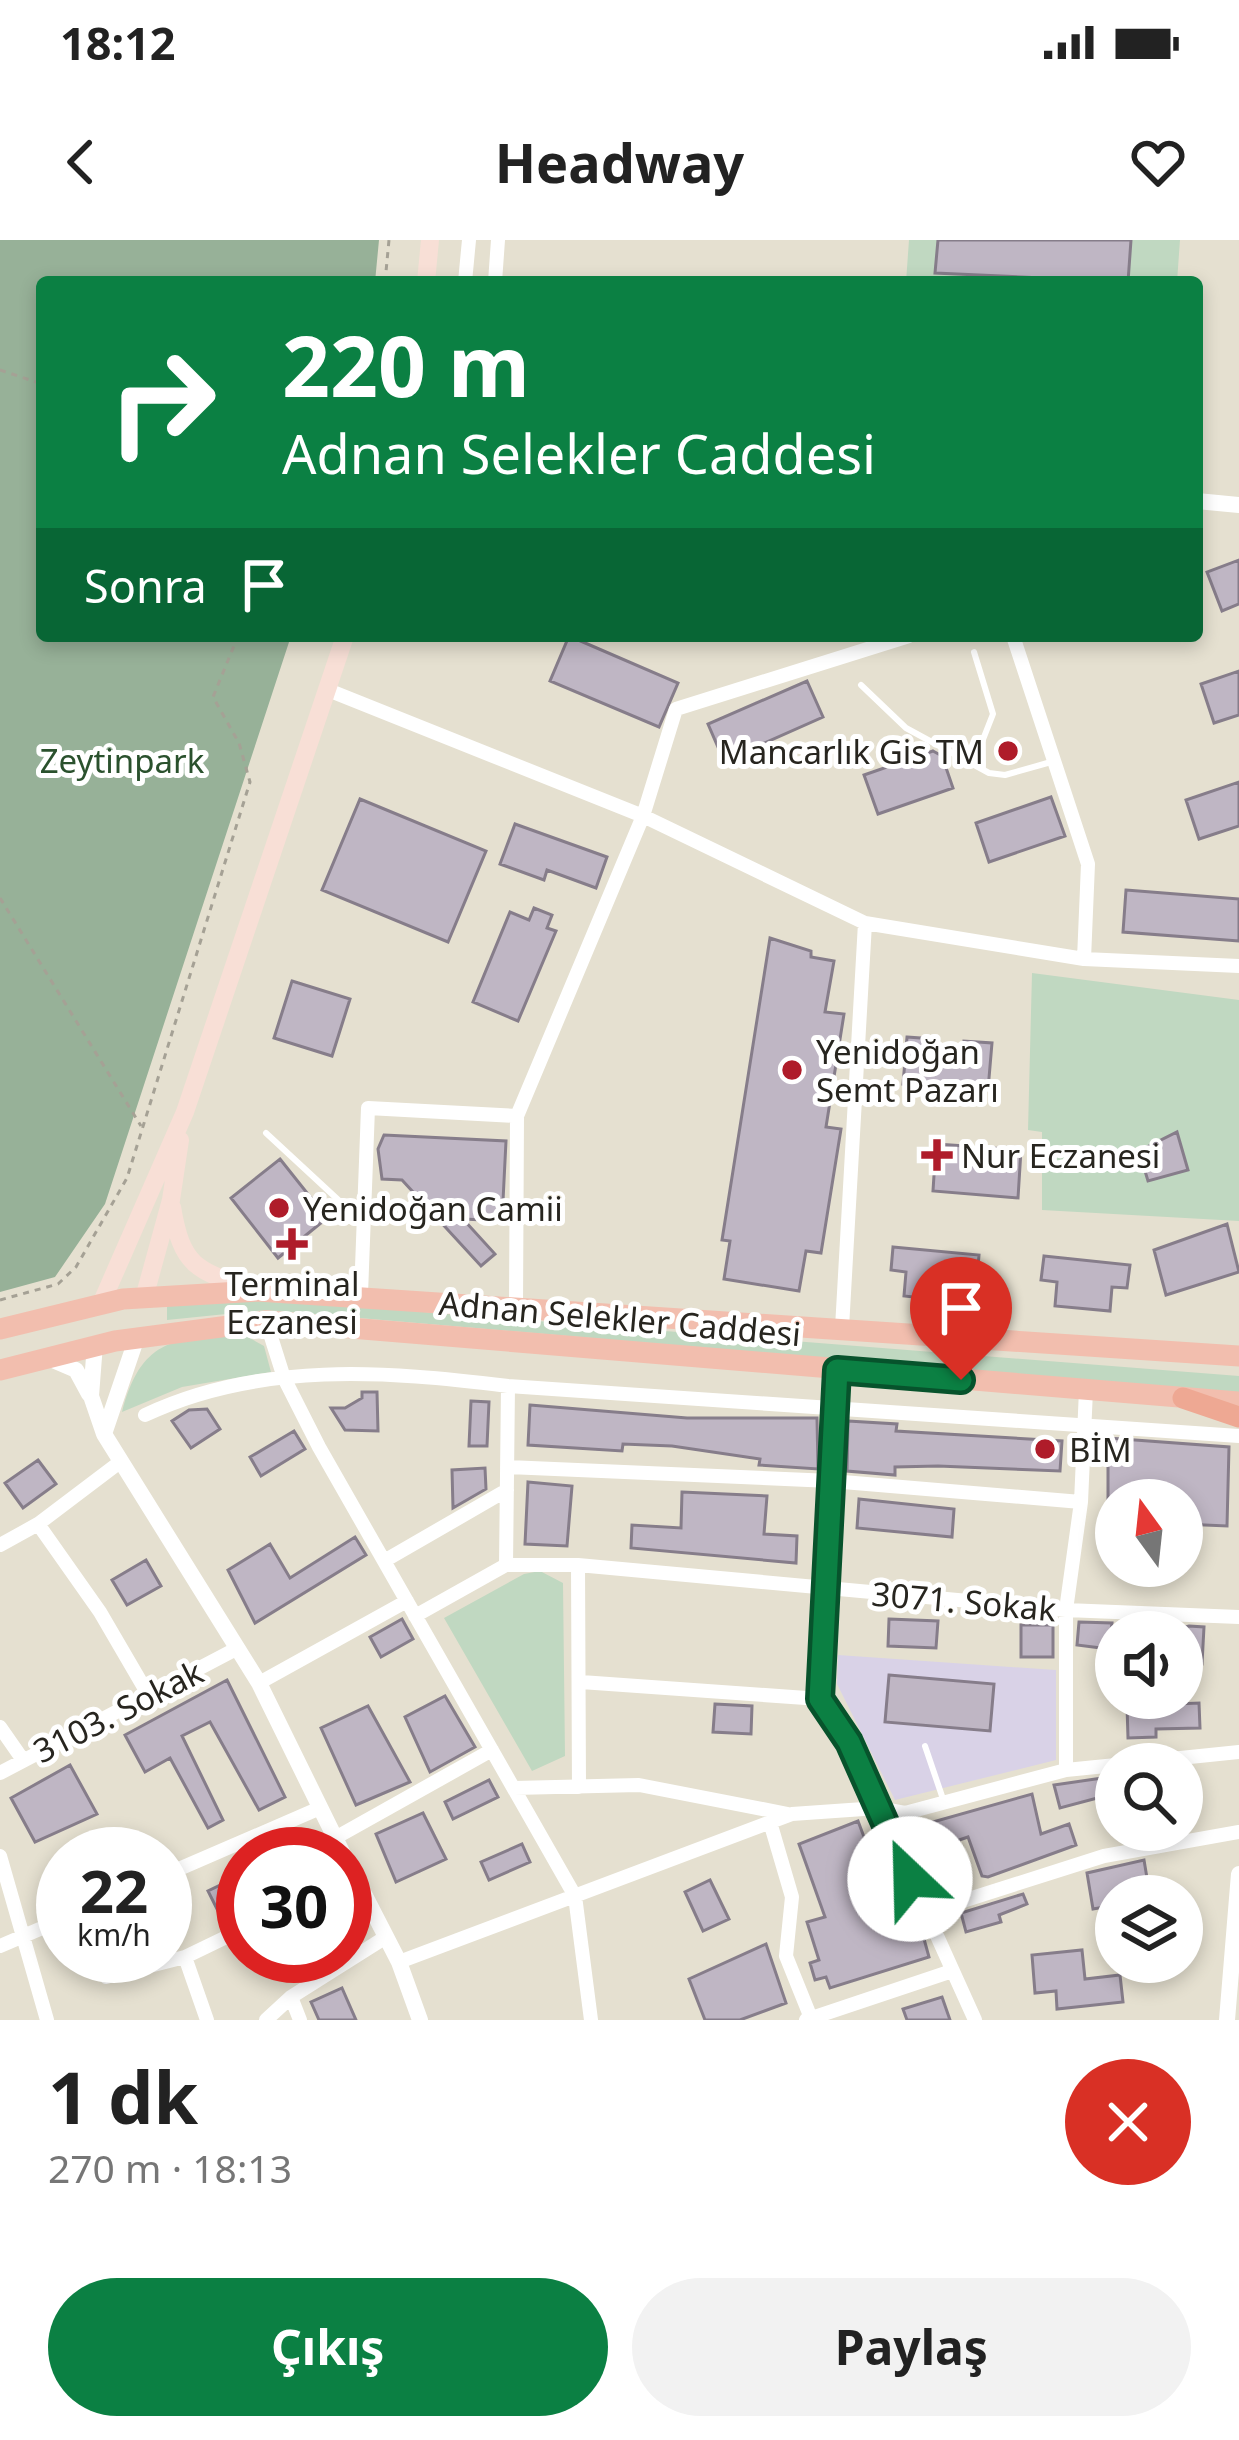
<!DOCTYPE html>
<html lang="tr">
<meta charset="utf-8">
<style>
body{margin:0;font-family:"Noto Sans",sans-serif;background:#f2f2f2;color:#222;height:100vh;display:flex;flex-direction:column;font-size:45px;white-space:nowrap}
*{box-sizing:border-box;margin:0}
p{font-size:39px;color:#767676}
.icon{flex:none;width:66px;height:66px;fill:none;stroke:currentColor;stroke-width:2;stroke-linecap:round;stroke-linejoin:round}
.map{position:relative;height:1780px;overflow:hidden}
.sheet{display:flex;flex-direction:column;background:#fff;flex:1}
.sheet>*{flex:none}
.top-card{position:absolute;left:36px;top:36px;width:1167px;height:366px;border-radius:12px;box-shadow:0 6px 18px #0003;background:#0b8043;color:#fff;overflow:hidden}
.needle{width:78px;rotate:345deg}
.buttons{position:absolute;left:1095px;top:1239px;display:grid;gap:24px}
.buttons a{display:grid;place-items:center;width:108px;height:108px;border-radius:50%;background:#fff;box-shadow:0 6px 18px #0003;font-size:60px}
.speed{position:absolute;left:36px;top:1587px;display:flex;gap:24px;font-size:60px;font-weight:700;text-align:center}
.speed>*{display:grid;place-content:center;width:156px;height:156px;border-radius:50%;background:#fff;box-shadow:0 6px 18px #0003;line-height:1}
.speed small{font-size:30px;font-weight:400}
.speed .limit{border:18px solid #d22;background:#fff;color:#111}
.pin{position:absolute;display:grid;place-items:center;width:102px;height:102px;color:#fff;margin:-123px -51px;border-radius:50% 50% 50% 0;rotate:-45deg;box-shadow:0 0 12px #0007}
.pin .icon{rotate:45deg}
.me{position:absolute;width:132px;margin:-66px;rotate:336deg;stroke-linejoin:round;filter:drop-shadow(0 0 9px #0008)}
.turn{display:flex;align-items:center;gap:42px;height:252px;padding:0 48px;font-size:54px}
.turn .icon{width:156px;height:156px;stroke-width:2.5}
.turn b{display:block;font-size:84px;line-height:102px}
.then{display:flex;align-items:center;height:114px;padding:0 48px;background:#0003;gap:24px;font-size:45px}
.round{display:grid;place-items:center;flex:none;width:126px;height:126px;border-radius:63px;background:#f2f2f2}
.headline{display:flex;align-items:center;justify-content:space-between;height:204px;padding:0 48px}
h1{font-size:72px;font-weight:700;line-height:90px}
.cta{display:flex;gap:24px;margin-top:auto;padding:24px 48px}
.cta a{flex:1;height:138px;border-radius:72px;background:#0b8043;color:#fff;font-size:48px;font-weight:700;line-height:138px;text-align:center}
.cta a+a{background:#f2f2f2;color:#222}
.status{display:flex;justify-content:space-between;align-items:center;height:84px;padding:0 60px;background:#fff;direction:ltr}
.status svg{height:33px;fill:currentColor}
header{display:flex;justify-content:space-between;align-items:center;height:156px;padding:0 48px;background:#fff;font-size:54px;font-weight:700}
.map>svg:first-child{display:block}
.education{fill:#d9d2e7}
.green{fill:#c0d8c1}
.forest{fill:#97b198}
.building{fill:#bfb6c4;stroke:#867d8a;stroke-width:3}
.lines{fill:none;stroke-linecap:round;stroke-linejoin:round}
.path{stroke:#a5a195;stroke-width:3;stroke-dasharray:6 6;stroke-linecap:butt}
.service{stroke:#fff;stroke-width:6}
.minor{stroke:#fff;stroke-width:14}
.tertiary{stroke:#fff;stroke-width:16}
.secondary{stroke:#f8dfd6;stroke-width:18}
.primary{stroke:#f2beae;stroke-width:21}
.trunk{stroke:#eea893;stroke-width:21}
.route-casing{stroke:#07532c;stroke-width:30}
.route{stroke:#0b8043;stroke-width:21}
.poi-dot{fill:#af1c2a;stroke:#fff;stroke-width:4.5}
.labels{text-anchor:middle;dominant-baseline:central;stroke-width:10;stroke-linejoin:round;paint-order:stroke}
.poi-label{font-size:33px;fill:#27251f;stroke:#fff;text-anchor:start}
.park-label{font-size:33px;fill:#2a512d;stroke:#fff}
.street-label{font-size:33px;fill:#27251f;stroke:#fff}
</style>
<div class="status"><b>18:12</b><svg viewBox="0 0 49 12"><path d="M0 12V9h3v3zM5 12V6h3v6zM10 12V3h3v9zM15 12V0h3v12zM26 1h20v11H26zM47 4h2v5h-2z"/></svg></div>
<header><svg class="icon" aria-label="back" viewBox="0 0 24 24"><path d="M15 5l-7 7 7 7"/></svg>Headway<svg class="icon" aria-label="heart" viewBox="0 0 24 24"><path d="M12 20l-8-8c-3-5 5-10 8-4 3-6 11-1 8 4z"/></svg></header>
<div class="map">
<svg width="1239" height="1780" viewBox="0 0 1239 1780">
<rect width="100%" height="100%" fill="#e5e0d0"/>
<path class="education" d="M838,1415l218,15v90l-161,40 -58,-116z"/>
<path class="green" d="M909,0h271l-3,42h-271z
M1032,733l207,27v221l-197,-11v-78l-14,-2z
M167,1060h103l969,76v18l-972,-84 -100,10z
M239,1092l25,14 7,26 -89,15 -60,25c19,-72 49,-73 117,-80z
M540,1331l23,12 2,173 -33,15 -88,-153 80,-44z"/>
<path class="forest" d="M0,0h379l-4,42h-333v354h249l-186,568 -50,73 -55,15z"/>
<path class="building" d="M938,0h193l-3,42 -193,-9z
M1239,320v44l-17,7 -15,-39z
M569,396l109,47 -19,44 -109,-46z
M1239,431v44l-25,8 -13,-39z
M807,441l16,36 -99,44 -16,-37z
M933,511l9,5 11,32 -75,26 -14,-39z
M1239,542v44l-40,13 -13,-39z
M1051,557l14,39 -76,26 -13,-39z
M360,559l126,52 -38,91 -126,-52z
M515,584l92,33 -11,31 -49,-18 -3,10 -44,-16z
M1126,650l113,9v42l-116,-9z
M534,668l18,7 -5,13 9,3 -38,90 -45,-19 37,-90 19,8z
M770,698l41,13v6l23,4 -9,51 19,2 -18,113 15,2 -20,124 -15,-2 -7,40 -75,-12 6,-38 -8,-1z
M292,741l58,18 -18,57 -58,-18z
M907,797l27,2v10l30,3v-11l28,2 -4,47 -85,-6z
M1177,892l11,38 -40,11 -9,-30z
M384,895l122,6 -4,80 -39,-2 32,35 -14,12 -79,-86 -20,-1 -4,-30z
M936,904l28,2 -1,11 30,2 1,-11 27,2 -3,48 -85,-7z
M280,919l47,59 -49,40 -47,-60z
M1227,984l12,48 -73,23 -12,-45z
M893,1007l86,8 -2,24 -16,-2 -2,25 -55,-6 2,-24 -15,-2z
M1044,1016l86,9 -3,23 -15,-1 -2,24 -55,-5 2,-24 -16,-2z
M362,1152h15l1,39 -33,-1 -14,-22h14l17,-10z
M471,1161l18,1 -2,44h-18z
M530,1165l157,13h130l1,51 -59,-4 1,-6 -88,-13 -49,-2 -1,7 -94,-6z
M207,1169l13,20 -29,19 -19,-27 17,-11z
M848,1181l49,3 -1,7 166,10 -2,30 -122,-5 -43,1v8l-48,-4z
M294,1191l11,18 -44,27 -11,-19z
M1108,1198l121,9 -2,79 -45,-2v-24h-74z
M38,1220l18,24 -33,24 -18,-25z
M485,1228l1,21 -33,19 -1,-38z
M528,1242l44,4 -5,60 -42,-2z
M682,1252l85,4 -3,38 33,2 -1,27 -165,-15 1,-23 49,3z
M859,1259l95,10 -2,28 -95,-9z
M355,1297l11,18 -111,68 -27,-53 42,-26 20,34z
M146,1320l15,26 -34,19 -15,-25z
M402,1379l11,20 -32,18 -11,-20z
M889,1379l49,2 -2,27 -48,-2z
M1079,1382l33,1 -3,26 -32,-4z
M1021,1385h32v32h-32z
M1189,1386l15,1 -2,37 -20,-1v-35z
M889,1435l105,9 -4,47 -105,-9z
M227,1440l58,117 -26,13 -49,-88 -28,14 41,84 -15,8 -38,-70 -25,14 -20,-37z
M445,1456l30,51 -45,25 -25,-55z
M1199,1463l1,25 -44,1v8l-28,1 -1,-32z
M715,1464l37,2 -1,28 -38,-2z
M368,1466l42,76 -54,23 -35,-77z
M70,1525l27,49 -62,28 -24,-44z
M1116,1536v17l-56,15 -6,-23z
M489,1540l9,17 -45,22 -8,-17z
M1032,1554l9,40 28,-10 7,21 -88,32 -6,-1 -14,-39 -44,15 -9,-25z
M423,1573l23,46 -50,23 -20,-48z
M858,1581l24,64 6,-3 22,43 11,3 8,29 -99,31 -4,-11 -11,3 -5,-17 9,-3 -12,-38 18,-5 -26,-73z
M522,1604l8,18 -41,18 -8,-18z
M1144,1620l6,36h-34v9l-23,4 -6,-36z
M235,1638l8,16v20l-19,9 -16,-32z
M710,1640l19,39 -26,12 -18,-39z
M1023,1654l4,10 -28,11 2,7 -35,10 -5,-19z
M766,1704l20,59 -46,17h-35l-16,-41z
M1082,1710l3,29 35,-4 3,27 -66,7 -1,-18 -21,2 -3,-38z
M342,1748l14,32h-37l-8,-18z
M942,1757l8,23h-43l-4,-11z"/>
<g class="lines">
<path class="path" d="M385,42l4,-42
M0,130l42,14
M0,658l141,228
M0,1060l58,-16 18,-17 51,-89 123,-396 -11,-39 -26,-46 25,-61"/>
<path class="service" d="M974,412l19,62 -11,28 1,27
M861,445l45,43 83,45 16,2 46,-13
M266,893l94,87
M925,1506l18,53"/>
<path class="minor" d="M465,42l4,-42
M495,42l3,-42
M1013,396l75,228 -4,95
M328,450l315,126 222,107 219,36 155,7
M361,1054l7,-186 149,8
M516,1065l1,-189 126,-300 33,-107 233,-73
M266,1081l18,57 35,69 256,449 16,124
M842,1088l23,-405
M837,1130l-17,329 29,42 126,279
M145,1175c114,-54 242,-44 363,-29l731,50
M507,1227l324,14 250,21
M38,1284l62,88 49,84
M0,1305l38,-21 82,-62
M384,1321l123,-71
M506,1325l2,-179
M578,1325l1,222
M415,1376l91,-51h72l488,45 173,7
M581,1442l239,17
M259,1443l148,-82
M0,1487l23,33
M1122,1524l117,-12
M1066,1530v-160l15,-108 5,-112
M0,1533l236,-124
M514,1548l125,-3 149,29
M770,1582l22,75 -6,59 25,62
M335,1598l157,-88
M0,1616l47,164
M165,1635l155,-67
M925,1673l179,-57 135,-24
M0,1706l63,-27
M185,1717l22,63
M399,1722l393,-148 86,-6 27,5 161,-43 50,-5
M106,1737l79,-20 58,-28
M291,1757l9,23
M266,1780l25,-23 95,-60
M806,1780l146,-49"/>
<path class="tertiary" d="M1197,261l42,4
M95,1104l-4,52 13,38 33,-97
M48,1118l28,12 13,24
M104,1194l155,249 84,171
M345,1617l54,105 21,58
M1227,1780l12,-146"/>
<path class="secondary" d="M426,42l4,-42
M172,967c10,61 26,64 81,82
M144,1058l27,-98 9,-60
M101,1064l84,-192 160,-476"/>
<path class="primary" d="M0,1089l123,-30 135,-8 981,65
M0,1130l115,-29 151,-20 973,81"/>
<path class="trunk" d="M1183,1158l56,19"/>
</g>
<g class="lines">
<defs>
<path id="route" d="M910,1639l-61,-137 -29,-43 17,-329 124,10"/>
</defs>
<use href="#route" class="route-casing"/>
<use href="#route" class="route"/>
</g>
<g class="poi-dot">
<circle cx="1008" cy="511" r="12"/>
<circle cx="792" cy="830" r="12"/>
<path d="M931 897h12v12h12v12h-12v12h-12v-12h-12v-12h12z"/>
<circle cx="279" cy="968" r="12"/>
<path d="M286 986h12v12h12v12h-12v12h-12v-12h-12v-12h12z"/>
<circle cx="1045" cy="1209" r="12"/>
</g>
<g class="labels">
<g class="poi-label">
<text x="984" y="511" text-anchor="end">Mancarlık Gis TM</text>
<text x="816" y="811">Yenidoğan<tspan x="816" dy="38">Semt Pazarı</tspan></text>
<text x="961" y="915">Nur Eczanesi</text>
<text x="303" y="968">Yenidoğan Camii</text>
<text x="292" y="1043" text-anchor="middle">Terminal<tspan x="292" dy="38">Eczanesi</tspan></text>
<text x="1069" y="1209">BİM</text>
</g>
<g class="park-label">
<text x="122" y="520">Zeytinpark</text>
</g>
<g class="street-label">
<text transform="translate(620 1078) rotate(5)">Adnan Selekler Caddesi</text>
<text transform="translate(964 1361) rotate(5)">3071. Sokak</text>
<text transform="translate(118 1471) rotate(-27)">3103. Sokak</text>
</g>
</g>
</svg>
<div class="buttons">
<a><svg class="needle" viewBox="-14 -14 28 28"><path d="M0-13l5 13h-10z" fill="#e53935"/><path d="M0 13l5-13h-10z" fill="#767676"/></svg></a>
<a><svg class="icon" aria-label="sound" viewBox="0 0 24 24"><path d="M4 9h4l5-4v14l-5-4H4zM17 9q2 3 0 6"/></svg></a>
<a><svg class="icon" aria-label="search" viewBox="0 0 24 24"><circle cx="10" cy="10" r="6"/><path d="M15 15l6 6"/></svg></a>
<a><svg class="icon" aria-label="layers" viewBox="0 0 24 24"><path d="M12 4l9 5-9 5-9-5zM3 14l9 5 9-5"/></svg></a>
</div>
<div class="speed"><div>22<small>km/h</small></div><div class="limit">30</div></div>
<div class="pin" style="left:961px;top:1140px;background:#d93025"><svg class="icon" aria-label="arrive" viewBox="0 0 24 24"><path d="M6 21V4h12l-3 4 3 4H6"/></svg></div>
<svg class="me" style="left:910px;top:1639px" viewBox="-20 -20 40 40"><circle r="19" fill="#fff"/><path d="M0-13L10 11 0 6-10 11z" fill="#0b8043"/></svg>
<div class="top-card">
<div class="turn"><svg class="icon" aria-label="right" viewBox="0 0 24 24"><path d="M7 20v-9h11M14 6l5 5-5 5"/></svg><div><b>220 m</b>Adnan Selekler Caddesi</div></div>
<div class="then">Sonra<svg class="icon" aria-label="arrive" viewBox="0 0 24 24"><path d="M6 21V4h12l-3 4 3 4H6"/></svg></div>
</div>
</div>
<section class="sheet">
<div class="headline"><div><h1>1 dk</h1><p>270 m · 18:13</p></div><a class="round" style="background:#d93025;color:#fff"><svg class="icon" aria-label="close" viewBox="0 0 24 24"><path d="M6 6l12 12M18 6L6 18"/></svg></a></div>
<div class="cta"><a>Çıkış</a><a>Paylaş</a></div>
</section>
